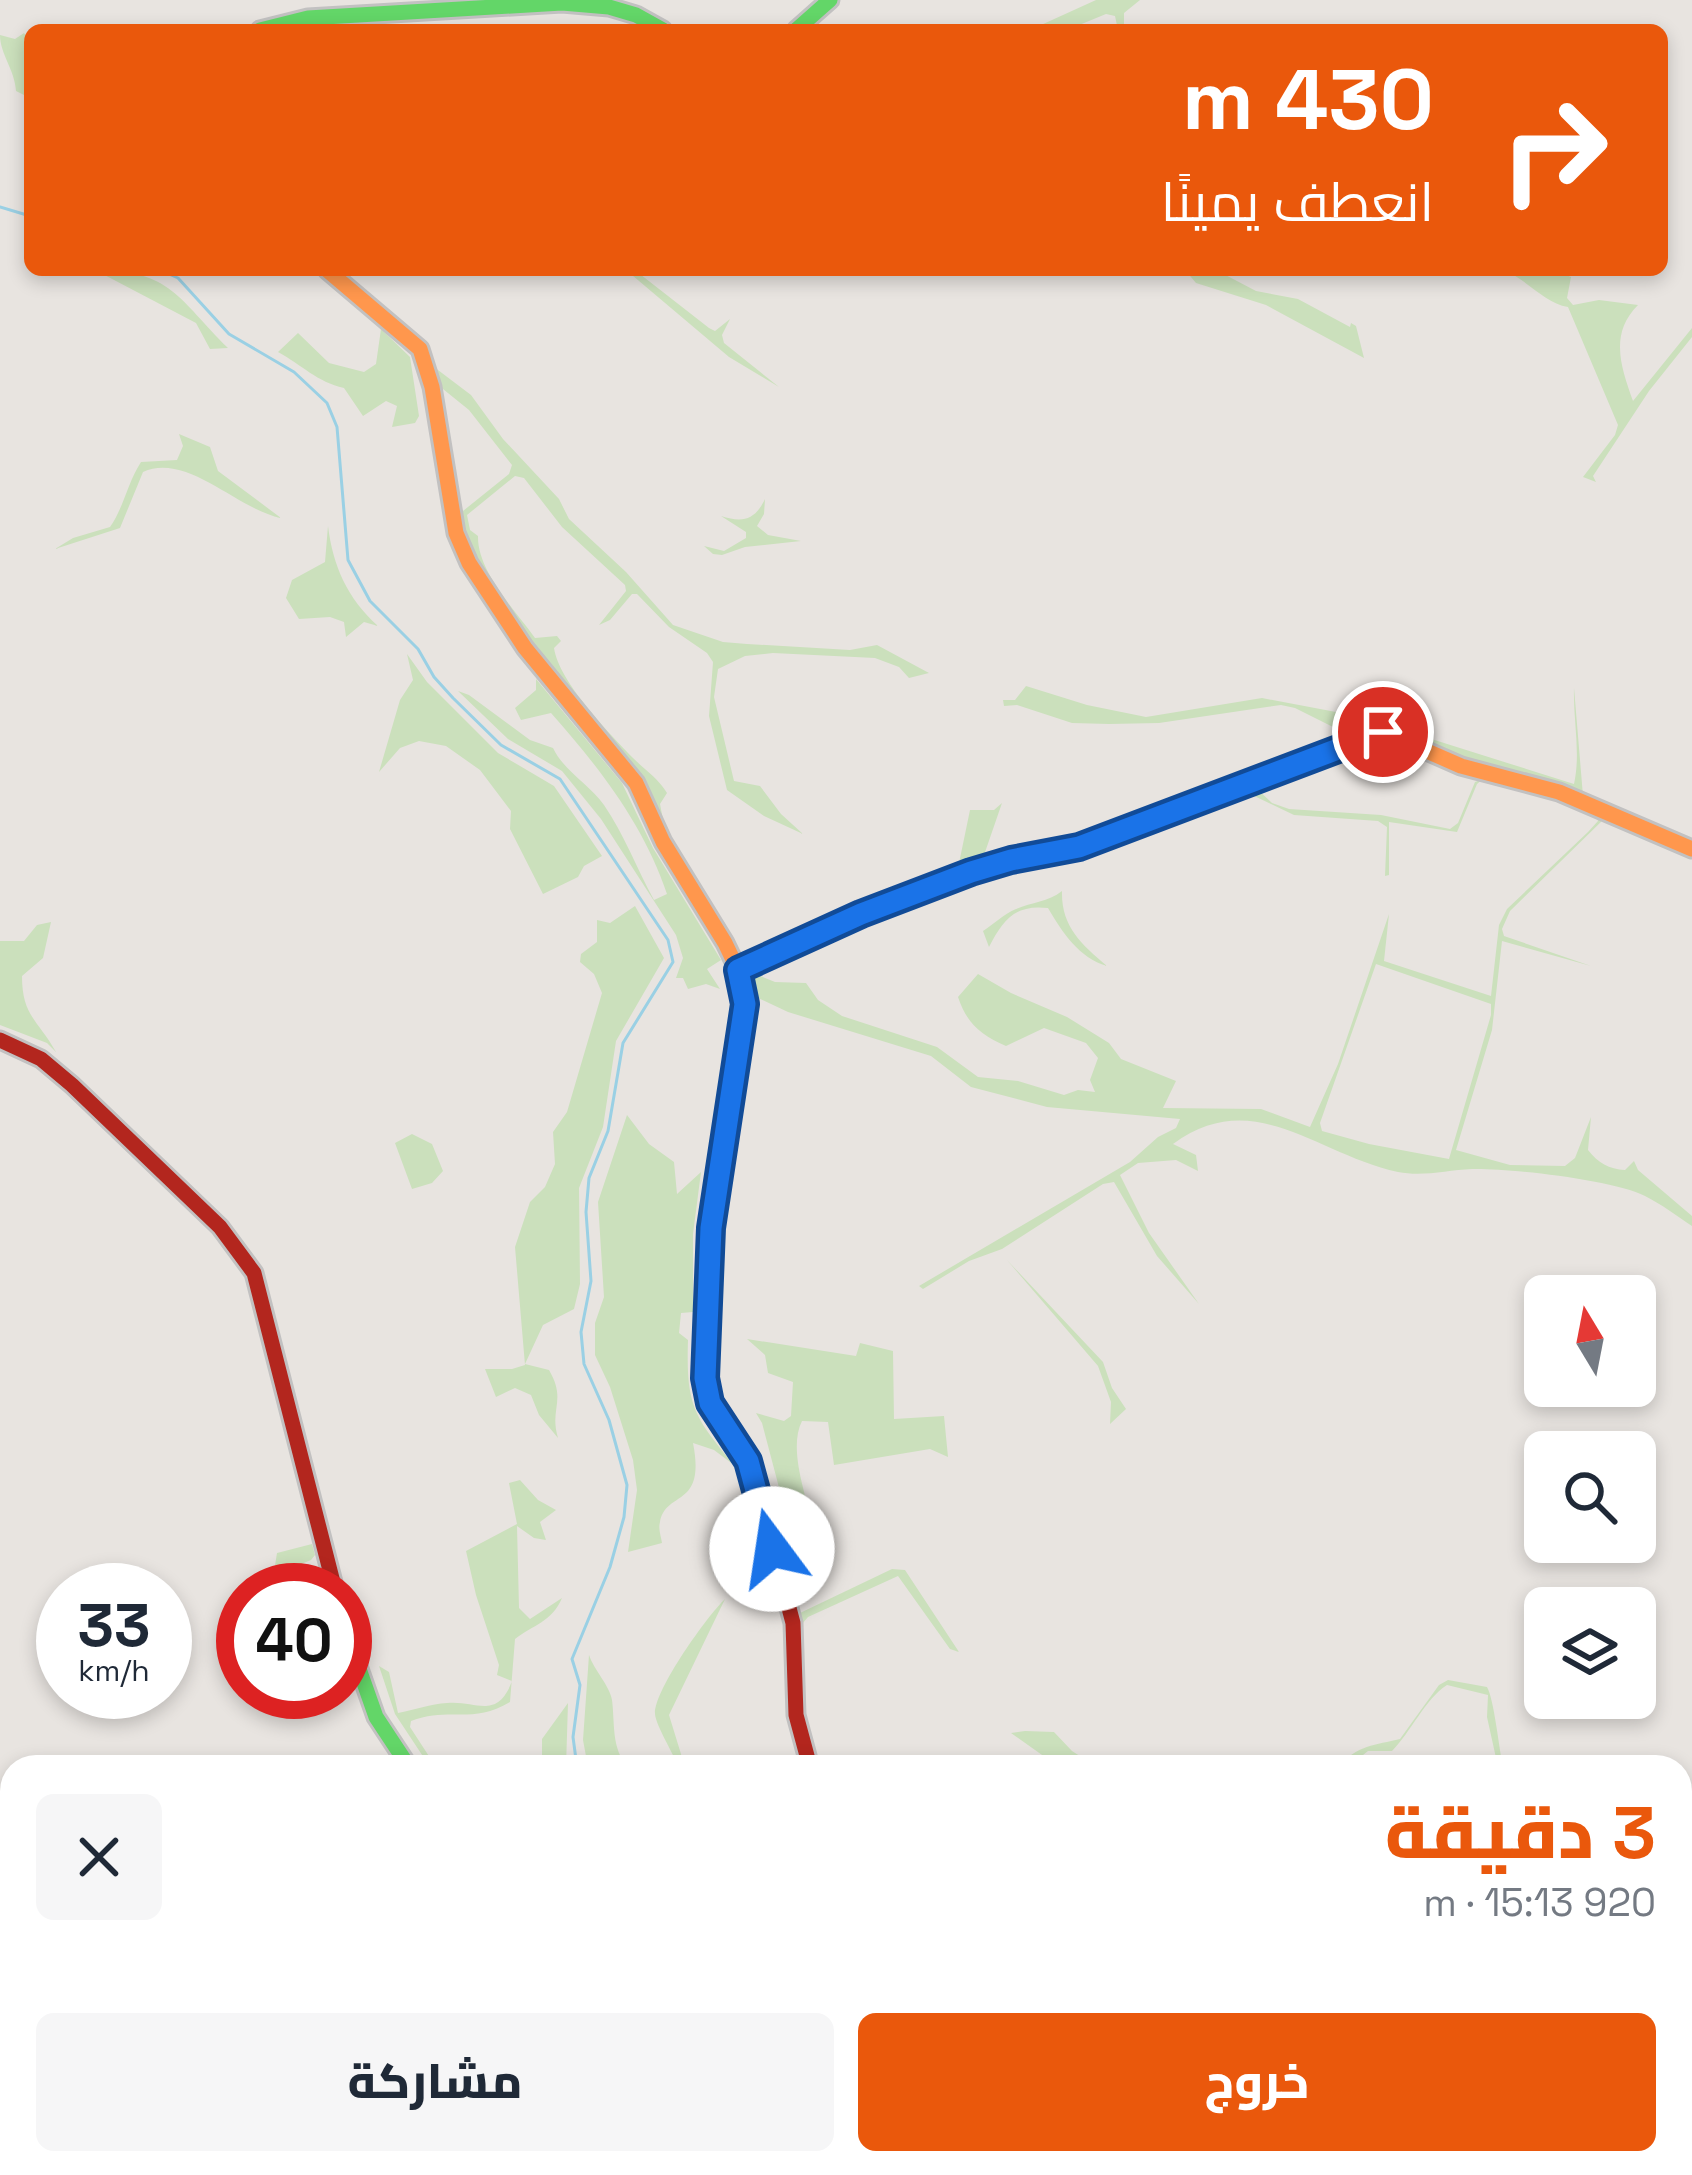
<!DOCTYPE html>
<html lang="ar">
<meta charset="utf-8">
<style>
body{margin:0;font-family:"Space Grotesk",Cairo,sans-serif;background:#f6f6f7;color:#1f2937;direction:rtl;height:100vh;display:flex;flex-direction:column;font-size:45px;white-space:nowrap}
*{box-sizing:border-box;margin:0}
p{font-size:39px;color:#747a83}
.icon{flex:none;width:66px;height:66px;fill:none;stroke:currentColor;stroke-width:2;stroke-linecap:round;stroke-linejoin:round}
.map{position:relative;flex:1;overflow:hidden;direction:ltr}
.side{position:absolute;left:0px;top:1755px;width:1692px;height:420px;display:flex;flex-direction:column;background:#fff;border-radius:36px 36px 0 0;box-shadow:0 6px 18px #0003;direction:rtl}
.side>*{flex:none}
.hud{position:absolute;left:24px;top:24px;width:1644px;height:252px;border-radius:18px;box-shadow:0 6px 18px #0003;direction:rtl;background:#ea580c;color:#fff;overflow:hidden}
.needle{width:78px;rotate:350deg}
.buttons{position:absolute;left:1524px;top:1275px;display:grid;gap:24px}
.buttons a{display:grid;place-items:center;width:132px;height:132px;border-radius:18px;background:#fff;box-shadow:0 6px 18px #0003;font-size:60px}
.speed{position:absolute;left:36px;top:1563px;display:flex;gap:24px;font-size:60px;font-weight:700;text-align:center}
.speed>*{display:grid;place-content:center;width:156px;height:156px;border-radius:50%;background:#fff;box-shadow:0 6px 18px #0003;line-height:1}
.speed small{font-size:30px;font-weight:400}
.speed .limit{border:18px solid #d22;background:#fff;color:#111}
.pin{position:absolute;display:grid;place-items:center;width:102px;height:102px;color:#fff;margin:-51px;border:6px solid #fff;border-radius:50%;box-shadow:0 3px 12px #0007}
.me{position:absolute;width:132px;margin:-66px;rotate:346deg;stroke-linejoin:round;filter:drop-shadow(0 0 9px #0008)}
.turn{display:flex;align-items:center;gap:42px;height:252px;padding:0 36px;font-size:54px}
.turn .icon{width:156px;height:156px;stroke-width:2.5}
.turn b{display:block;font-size:84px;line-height:102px}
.round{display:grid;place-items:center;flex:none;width:126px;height:126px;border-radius:18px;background:#f6f6f7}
.head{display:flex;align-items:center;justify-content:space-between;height:204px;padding:0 36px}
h1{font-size:72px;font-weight:800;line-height:90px;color:#ea580c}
.cta{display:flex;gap:24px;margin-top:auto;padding:24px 36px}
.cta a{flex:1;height:138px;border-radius:18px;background:#ea580c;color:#fff;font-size:48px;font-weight:800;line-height:138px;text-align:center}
.cta a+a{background:#f6f6f7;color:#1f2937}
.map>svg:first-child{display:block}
.green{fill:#cbe0bc;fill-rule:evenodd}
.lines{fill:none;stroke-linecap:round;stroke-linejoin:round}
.stream{stroke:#9ad0e4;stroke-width:3}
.fast-casing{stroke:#c2c1c1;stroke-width:21}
.slow-casing{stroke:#c2c1c1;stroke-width:21}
.jam-casing{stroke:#c2c1c1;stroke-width:21}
.fast{stroke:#63d668;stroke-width:15}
.slow{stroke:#ff974d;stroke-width:15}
.jam{stroke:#b3261e;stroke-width:15}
.route-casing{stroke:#114b97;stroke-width:30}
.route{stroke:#1a73e8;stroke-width:21}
</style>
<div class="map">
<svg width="1692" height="2175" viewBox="0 0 1692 2175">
<rect width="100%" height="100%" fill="#e8e4e0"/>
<path class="green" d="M1096,0h44l-16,13v17h-6l-3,-14 -9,-2 -39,16h-37z
M24,33l6,9v56l-14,-7c-1,-21 -16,-37 -16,-56l15,4z
M95,270c77,0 83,29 133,78l-18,1 -14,-26z
M626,270l10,1 73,57 6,3 15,-12 -8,16 2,8 55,44 -50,-30z
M1185,270h31l40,21 42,8 52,28 1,-4 5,3 8,32 -98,-53 -70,-22z
M1504,270h51l16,7 -4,21 6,7 26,-5 39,5c-29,29 -17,62 -5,96l59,-73v9l-43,54 -56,85 3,6 -13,-5 32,-42 3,-10 -50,-118c-23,-4 -41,-27 -64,-37z
M381,329l29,28 9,59 -4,7 -23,4 5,-21 -11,-5 -23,15 -19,-28c-27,-6 -42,-23 -66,-36l20,-19 31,30 35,9 12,-8z
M434,367l37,28 32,44 56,60 10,20 57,53 47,53 50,17 24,2 103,6 27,-5 52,28 -20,5 -10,-11 -24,-9 -102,-5 -28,3 -27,13 -4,28 20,84 26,5 21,28 22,20 -39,-18 -37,-26 -18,-74 4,-54 -6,-9 -38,-26 -32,-33h-5l-22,26 -11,5 27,-34 -1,-6 -63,-58 -38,-49 -9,-2 -48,39 3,15 8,6c-1,35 37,74 57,102l22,-2 4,5 -7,7c5,34 55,85 79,110 12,12 25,20 34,35l-7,11 4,21c-15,-41 -41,-67 -69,-99 -49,-57 -118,-138 -137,-211l51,-41 3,-9 -43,-55 -31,-25z
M179,434l31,13 8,24 63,47c-43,-8 -94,-66 -138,-46l-23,56 -65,21 18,-11 37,-11c14,-20 17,-43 31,-65l36,-2 6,-14z
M765,499l-1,15 -7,12 11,9 33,6 -56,6 -23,8 -9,-1 -9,-8 20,5 22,-13v-6l-25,-16c22,7 34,4 44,-17z
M328,526c5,40 19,72 50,100l-14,-4 -18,15 -2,-15 -14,-5 -31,2 -13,-21 6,-18 33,-18z
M407,654l20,28 71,71 56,33 48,70 -18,10 -6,11 -35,17 -33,-65 1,-18 -31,-41 -34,-24 -27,-5 -19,7 -21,24 21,-72 13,-20z
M536,679l86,104 31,65 68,112 -14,9 13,20 -14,-5 -18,5 -5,-11h-7l7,-20 -7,-23 -75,-116 -39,-48 -54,-32 -50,-48 11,4 61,45 23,8c11,23 36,36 51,57 20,29 33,64 50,95l13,-6c-23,-69 -68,-127 -116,-181l-30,7 -6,-12 21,-18z
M1026,686l61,19 59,12 116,-19 74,14 15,10 27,-2 -4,7 -25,8 -54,-27 -14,-3 -122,18 -50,1 -37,-1 -55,-18 -13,1 -1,-6h12z
M1574,688l9,108 -121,-36 -75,-35 187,59c7,-32 -1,-63 0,-96z
M1483,779l-6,5 -20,48 -68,-10v53l-4,1 2,-49 -9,-6 -84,-6 -48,-23 9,-5 17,16 17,6 92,6 69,14 8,-6 17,-41z
M1002,803l-19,55 -25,10 12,-58h24z
M1596,815l9,3 -95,93 -8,18 2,7 87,30 -89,-25 -10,89 -36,120 54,15 55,1 10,-8 16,-41 -3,33c10,13 21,19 37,20l9,-9 4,9 54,46v10c-15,-10 -31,-22 -47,-30 -31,-16 -137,-28 -173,-27 -25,1 -49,8 -74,3 -82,-18 -144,-87 -225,-28l23,11 2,16 -22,-11 -38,3 -18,12 29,58 50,71 -42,-48 -43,-74 -11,2 -101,65 -33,12 -46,28 -4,-3 211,-124 28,-25 18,-9 4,-9 -133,-12 -76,-20 -40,-31 -143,-44 -32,-15 -7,-20 4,-4 22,9 31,1 12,17 24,16 95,31 41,30 40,4 46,14 14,-5 17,2 -5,-12 8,-22 -12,-15 -42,-15 -38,18c-25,-11 -39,-22 -48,-49l20,-23 33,19 56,24 42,26 12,16 55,22 -13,27 98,1 49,18 28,-63 51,-150 -5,47 107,35 8,-71 8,-16 81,-77 10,-11zM1376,964l115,40v11l-42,144 -80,-15 -47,-13 -2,-8z
M1062,891c-1,35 19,53 45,75 -28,-8 -45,-34 -59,-58 -33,-4 -45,12 -59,39l-6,-16c11,-7 21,-17 33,-22 16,-7 32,-7 46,-18z
M635,906l29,52 -48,83 -13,86 -24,61 1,96 -6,25 -31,16 -18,39 24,6c18,31 0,38 9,68l-19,-23 -8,-20 -16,-7 -19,9 -11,-28h27l13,-4 -10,-118 15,-45 15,-15 10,-23 -2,-32 14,-20 35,-119 -8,-19 -14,-12 1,-8 16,-12v-22l13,3z
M51,922l-8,36 -21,18c0,40 16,44 34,76l-9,-9 -47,-18v-84h24l13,-16z
M627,1115l22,29 25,18 3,32 24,-22 -8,62v78l-12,1 -2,20 9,7c-2,65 5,76 46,125l-20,-15 -21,-7c13,66 -27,47 -33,79 -2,7 1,14 2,21l-34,9 9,-62 -4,-30 -23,-73 -15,-32v-32l9,-26 -6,-95z
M412,1134l20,10 11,27 -11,12 -20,6 -17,-46z
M1007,1260l96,102 9,26 14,21 -16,15 1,-22 -13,-36z
M747,1339l109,17 4,-13 33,8 1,68 50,-3 4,41 -18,-8 -96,16 -6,-43 -26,-1c-14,28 4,73 10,103l-21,9 -29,-110 -6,-10 28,8 7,-5 2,-34 -25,-9 -3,-18z
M520,1480l18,20 18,10 -16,12 6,18 -12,-2 -17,-12 2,82 11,11 32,-21c-10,24 -29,27 -47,41l-5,63c-38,23 -59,4 -99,19l-1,6 26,40h-6l-35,-53 -16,-48 10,6 9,41c16,-3 33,-9 49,-10 29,-3 50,18 65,-22l-15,-6 2,-10 -23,-70 -10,-44 51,-27 -8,-41z
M312,1544l3,11 -4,5 -17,7 -5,18 6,3 27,-5 2,7h-57l5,-6 5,-31z
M892,1569l13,1 54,82 -9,-3 -52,-73 -90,41 -6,7 -2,-11z
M725,1599l-56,116 16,52h-7c-5,-15 -22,-41 -23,-53 -1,-24 53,-99 70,-115z
M589,1655c5,15 21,31 23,45 3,23 -1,49 16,67h-40l-5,-27z
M1448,1680l39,7c7,12 12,61 16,80h-5l-11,-50 1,-22 -41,-10c-22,14 -36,47 -55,66h-24l-20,16h-9c17,-22 37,-22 61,-28l39,-54z
M568,1703l-2,64h-24v-28z
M1025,1731l29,1 18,19 25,16h-38l-48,-34z
M684,2163h129v12h-119z
M920,2163h114l27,11 18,1h-190l1,-7z
M1167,2163h11l-9,11 115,-11h112l-6,7 6,5h-239z"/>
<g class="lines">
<path class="stream" d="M0,207l30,9
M160,270l18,8 51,56 65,38 33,31 10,24 11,133 22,41 48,48 16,28 19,21 48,47 59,34 108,161 5,22 -50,81 -15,88 -19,47 -3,34 5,69 -10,51 3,32 25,56 18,65 -3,32 -14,50 -38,92 8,26 -7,52 4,30"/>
<defs>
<path id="fast" d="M260,30l48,-12 254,-15 47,4 27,8 27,15
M796,30l34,-30
M345,1629l31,88 33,50"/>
<path id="slow" d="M327,270l93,79 12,38 24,146 13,30 56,85 111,135 27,59 62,101 13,27 7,34 -13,86
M738,970l123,-56 110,-42 108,-25 304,-115 78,34 98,26 133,57
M823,2163v12"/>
<path id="jam" d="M0,1040l41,19 31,26 148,142 34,46 81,317
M732,1090l-21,138 -6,150 4,25 40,58 8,27 36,135 3,92 14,52
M667,2163l9,12"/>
</defs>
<use href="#fast" class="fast-casing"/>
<use href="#slow" class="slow-casing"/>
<use href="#jam" class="jam-casing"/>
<use href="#fast" class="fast"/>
<use href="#slow" class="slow"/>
<use href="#jam" class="jam"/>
</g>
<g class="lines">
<defs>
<path id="route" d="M772,1549l-24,-88 -38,-58 -5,-25 6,-150 34,-224 -7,-34 123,-56 110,-42 40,-12 68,-13 304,-115"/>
</defs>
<use href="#route" class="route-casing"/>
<use href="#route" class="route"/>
</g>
</svg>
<div class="buttons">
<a><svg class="needle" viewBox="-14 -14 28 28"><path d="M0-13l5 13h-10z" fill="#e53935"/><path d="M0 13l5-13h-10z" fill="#747a83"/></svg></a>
<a><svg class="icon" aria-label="search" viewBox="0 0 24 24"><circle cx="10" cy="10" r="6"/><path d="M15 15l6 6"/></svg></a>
<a><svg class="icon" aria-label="layers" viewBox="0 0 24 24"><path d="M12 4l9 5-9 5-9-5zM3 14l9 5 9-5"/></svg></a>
</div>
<div class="speed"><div>33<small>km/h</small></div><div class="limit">40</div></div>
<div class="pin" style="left:1383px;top:732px;background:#d93025"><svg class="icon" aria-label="arrive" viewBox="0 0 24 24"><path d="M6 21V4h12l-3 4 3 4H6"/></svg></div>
<svg class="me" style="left:772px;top:1549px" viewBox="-20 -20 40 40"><circle r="19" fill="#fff"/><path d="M0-13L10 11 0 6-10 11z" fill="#1a73e8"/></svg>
<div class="hud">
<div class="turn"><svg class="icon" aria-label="right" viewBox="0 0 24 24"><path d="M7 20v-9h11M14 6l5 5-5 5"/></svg><div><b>430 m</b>انعطف يمينًا</div></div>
</div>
<section class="side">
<div class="head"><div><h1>3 دقيقة</h1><p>920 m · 15:13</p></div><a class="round"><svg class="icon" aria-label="close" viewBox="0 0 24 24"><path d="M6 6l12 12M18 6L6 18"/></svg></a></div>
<div class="cta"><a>خروج</a><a>مشاركة</a></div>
</section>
</div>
